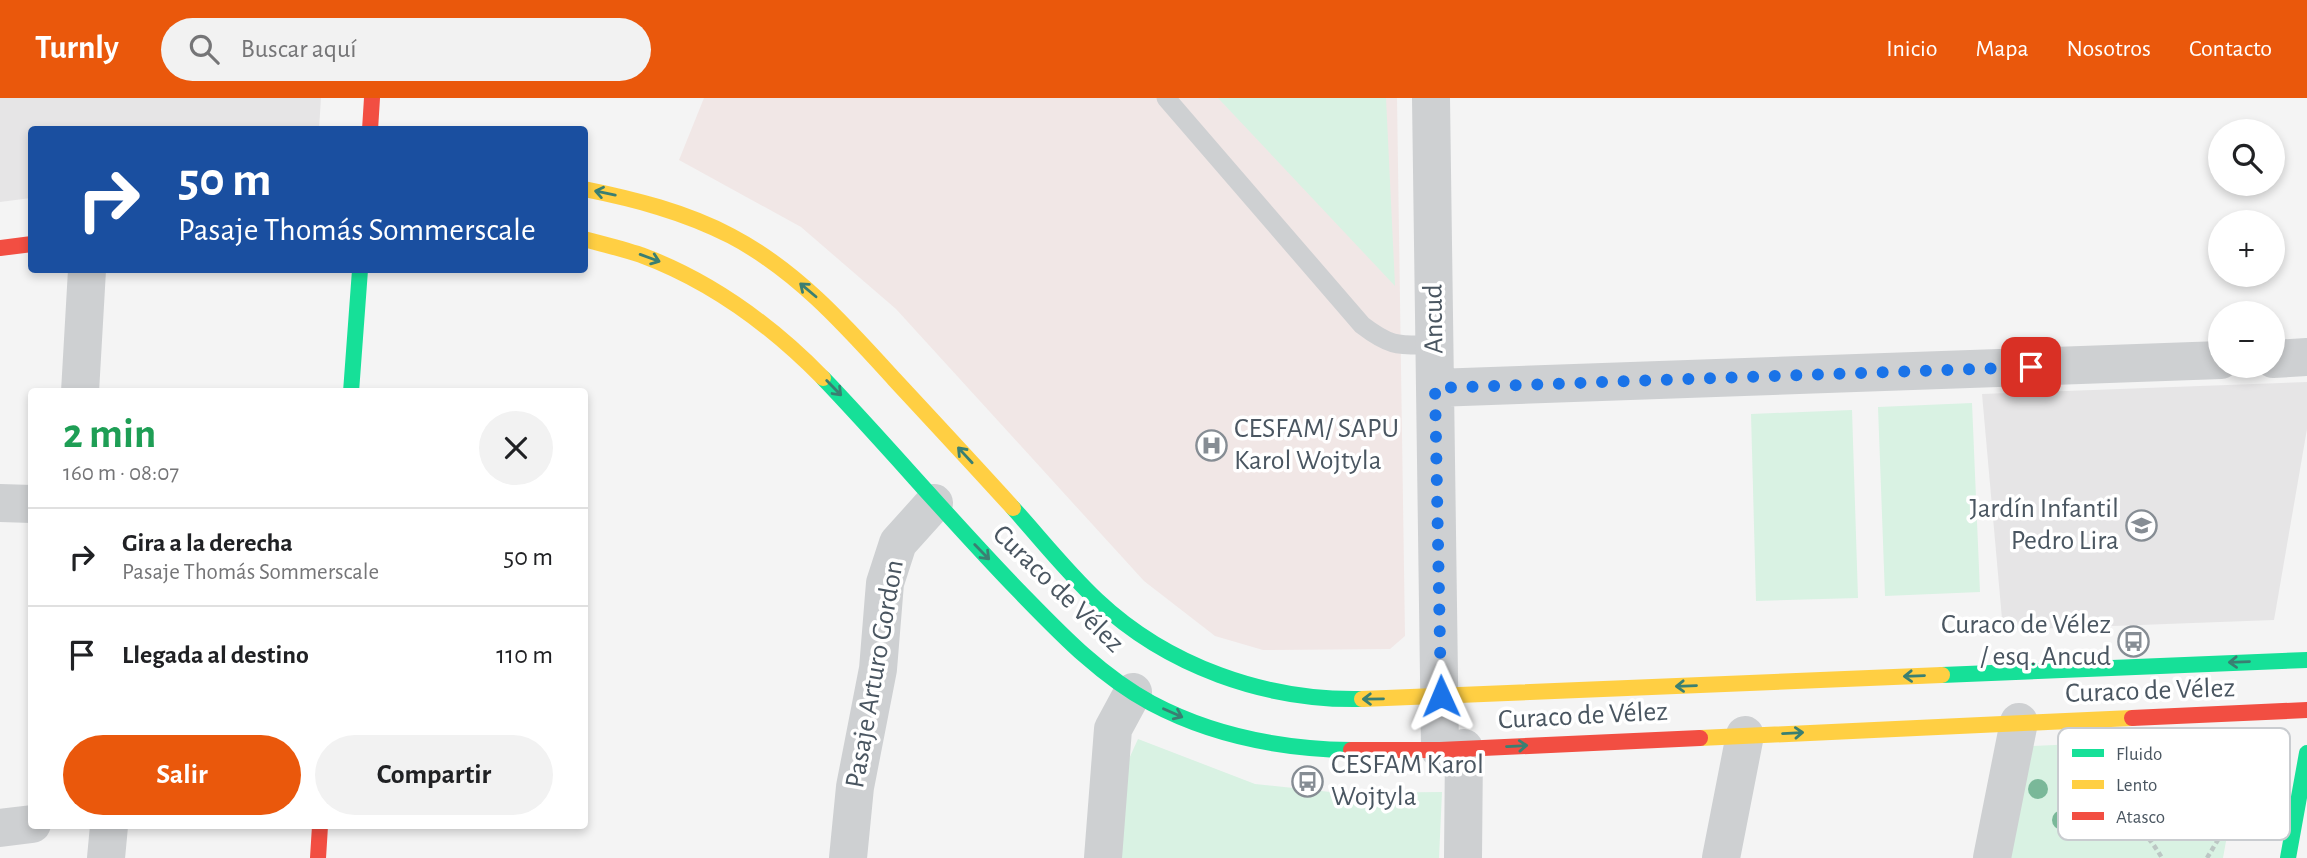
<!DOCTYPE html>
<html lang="es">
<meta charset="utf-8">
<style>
body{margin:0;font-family:"Alegreya Sans",sans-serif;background:#f2f2f2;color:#202124;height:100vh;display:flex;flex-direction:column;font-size:26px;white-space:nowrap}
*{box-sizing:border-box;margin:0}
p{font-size:23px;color:#757577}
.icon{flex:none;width:38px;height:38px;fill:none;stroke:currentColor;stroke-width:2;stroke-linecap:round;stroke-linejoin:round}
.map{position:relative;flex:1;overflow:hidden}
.panel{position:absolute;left:28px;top:290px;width:560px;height:441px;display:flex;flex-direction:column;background:#fff;border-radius:7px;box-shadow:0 4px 10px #0003}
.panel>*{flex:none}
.top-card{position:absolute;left:28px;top:28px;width:560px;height:147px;border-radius:7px;box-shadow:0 4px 10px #0003;background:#1a4fa0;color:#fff;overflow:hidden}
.controls{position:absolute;left:2208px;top:21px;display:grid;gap:14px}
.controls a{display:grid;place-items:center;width:77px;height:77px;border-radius:50%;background:#fff;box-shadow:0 4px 10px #0003;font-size:35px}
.pin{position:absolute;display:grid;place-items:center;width:60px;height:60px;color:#fff;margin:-30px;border-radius:14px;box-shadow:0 4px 10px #0006}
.me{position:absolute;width:77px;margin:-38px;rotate:359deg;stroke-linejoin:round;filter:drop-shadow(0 0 5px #0008)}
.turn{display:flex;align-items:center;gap:24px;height:147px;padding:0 35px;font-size:32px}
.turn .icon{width:91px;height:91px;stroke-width:2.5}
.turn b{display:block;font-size:49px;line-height:60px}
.round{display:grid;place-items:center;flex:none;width:74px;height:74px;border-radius:37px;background:#f2f2f2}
.overview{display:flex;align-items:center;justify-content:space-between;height:119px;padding:0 35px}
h1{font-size:42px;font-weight:700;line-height:52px;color:#1e9e55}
.action{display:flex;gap:14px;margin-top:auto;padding:14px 35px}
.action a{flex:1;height:80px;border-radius:42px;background:#ea580c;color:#fff;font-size:28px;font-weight:700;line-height:80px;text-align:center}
.action a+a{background:#f2f2f2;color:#202124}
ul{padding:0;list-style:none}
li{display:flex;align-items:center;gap:21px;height:98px;padding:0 35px;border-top:2px solid #e0e0e0}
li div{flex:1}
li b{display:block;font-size:26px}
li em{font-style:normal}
header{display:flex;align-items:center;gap:42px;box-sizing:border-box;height:98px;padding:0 35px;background:#ea580c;color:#fff}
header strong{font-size:33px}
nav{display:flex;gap:38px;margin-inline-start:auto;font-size:24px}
.search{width:490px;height:63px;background:#f2f2f2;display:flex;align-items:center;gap:18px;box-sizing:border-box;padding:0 24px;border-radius:38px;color:#757577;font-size:26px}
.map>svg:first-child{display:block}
.education{fill:#e6e5e6}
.medical{fill:#f1e7e6}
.green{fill:#d9f2e3}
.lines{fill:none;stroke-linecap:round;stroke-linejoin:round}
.path{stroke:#bcc7c4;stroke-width:4.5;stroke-dasharray:5 3.5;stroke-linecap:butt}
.lane{stroke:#ced0d2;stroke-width:19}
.street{stroke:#ced0d2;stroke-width:38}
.fast{stroke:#16e098;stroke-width:16}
.slow{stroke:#ffcf43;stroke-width:16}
.jam{stroke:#f24e42;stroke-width:16}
.tree{fill:#7ab899}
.oneway{stroke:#3a7f72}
.route{stroke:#1a73e8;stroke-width:12;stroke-dasharray:0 21.6}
.labels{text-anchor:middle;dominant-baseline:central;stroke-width:7;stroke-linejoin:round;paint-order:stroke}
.street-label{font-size:28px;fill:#4a5661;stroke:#fff}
.poi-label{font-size:28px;fill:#4a5661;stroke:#fff;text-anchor:start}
.key{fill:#fff;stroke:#c9ccd0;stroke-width:2}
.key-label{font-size:19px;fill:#4a5661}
</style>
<header>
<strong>Turnly</strong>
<div class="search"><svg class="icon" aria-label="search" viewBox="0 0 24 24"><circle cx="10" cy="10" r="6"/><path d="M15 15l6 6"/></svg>Buscar aquí</div>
<nav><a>Inicio</a><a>Mapa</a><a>Nosotros</a><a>Contacto</a></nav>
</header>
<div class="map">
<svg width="2307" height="760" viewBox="0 0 2307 760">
<rect width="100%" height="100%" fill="#f4f4f4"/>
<path class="education" d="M0,0h321l-2,31 -287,1 -1,68 -31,4z
M2307,284v47l-33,191 -271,10 -21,-236z"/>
<path class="medical" d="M704,0h693l8,538 -15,13 -127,1 -48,-14 -71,-55 -248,-272 -95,-82 -122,-67z"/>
<path class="green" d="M1218,0h168l9,188z
M1972,305l8,189 -95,4 -7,-189z
M1852,312l6,188 -102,3 -5,-187z
M2245,638l-22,122h-213l23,-112z
M1138,641l117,45 85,9 102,-1 -3,66h-327l6,-75z"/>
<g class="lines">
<path class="path" d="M2059,663c38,27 79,56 103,97
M2207,760l52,-86"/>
<path class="lane" d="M1166,0l196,227c30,23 37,20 73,20"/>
<path class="street" d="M1431,0l9,652
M2273,261l34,-2
M1435,290l786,-28
M80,294l7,-122
M0,405l32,1
M0,730l32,-4
M106,760l3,-32
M848,760l7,-71 23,-118 7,-86 13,-40 36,-40
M1103,760l10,-129 20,-37
M1463,760l1,-110
M1721,760l24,-123
M1992,760l27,-136"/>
<path class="fast" d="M823,280c66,69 128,143 195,212 40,41 81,85 133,113 62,33 130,46 200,47
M351,294l9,-122
M1013,410c28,31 54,64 84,92 70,66 168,101 265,99
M1942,577l365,-15
M2288,760l19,-105"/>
<path class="slow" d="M584,91c50,10 101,23 147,47 65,34 114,89 163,143 40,43 80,86 119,129
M584,141c19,5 39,10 57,16 70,26 130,70 182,123
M1362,601l580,-24
M1700,640l432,-20"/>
<path class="jam" d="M370,32l2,-32
M0,150l32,-4
M2132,620l175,-8
M1351,652h89l260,-12
M318,760l2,-32"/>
</g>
<g class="tree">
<circle cx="2038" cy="691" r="10"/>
<circle cx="2062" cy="722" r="10"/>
</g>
<defs><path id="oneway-shaft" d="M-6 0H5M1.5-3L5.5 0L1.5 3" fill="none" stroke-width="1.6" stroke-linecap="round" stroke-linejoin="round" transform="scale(1.75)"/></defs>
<g class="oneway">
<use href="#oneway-shaft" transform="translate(605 95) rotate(-168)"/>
<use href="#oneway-shaft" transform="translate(650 160) rotate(20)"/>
<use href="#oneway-shaft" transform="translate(808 192) rotate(-140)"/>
<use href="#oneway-shaft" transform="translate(834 290) rotate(46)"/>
<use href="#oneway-shaft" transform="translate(965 357) rotate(-133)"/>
<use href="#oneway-shaft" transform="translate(982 454) rotate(46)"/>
<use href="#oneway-shaft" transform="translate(2239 564) rotate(178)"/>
<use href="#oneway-shaft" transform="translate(1914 578) rotate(178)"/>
<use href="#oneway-shaft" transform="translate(1686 588) rotate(178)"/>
<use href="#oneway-shaft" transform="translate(1373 601) rotate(179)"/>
<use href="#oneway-shaft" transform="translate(1173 615) rotate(24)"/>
<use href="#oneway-shaft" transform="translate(1793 635) rotate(-3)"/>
<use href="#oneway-shaft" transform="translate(1517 648) rotate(-3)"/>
</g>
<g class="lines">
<path class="route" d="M1441,598l-6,-308 596,-21"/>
</g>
<defs>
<symbol id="hospital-ring" viewBox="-11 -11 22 22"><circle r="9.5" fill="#fff" stroke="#868d94" stroke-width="1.5"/><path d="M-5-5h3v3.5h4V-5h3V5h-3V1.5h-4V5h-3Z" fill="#868d94"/></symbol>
<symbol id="school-ring" viewBox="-11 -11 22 22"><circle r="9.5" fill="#fff" stroke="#868d94" stroke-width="1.5"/><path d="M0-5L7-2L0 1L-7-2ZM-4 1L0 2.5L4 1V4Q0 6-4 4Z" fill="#868d94"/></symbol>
<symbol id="bus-ring" viewBox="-11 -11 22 22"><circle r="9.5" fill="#fff" stroke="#868d94" stroke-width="1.5"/><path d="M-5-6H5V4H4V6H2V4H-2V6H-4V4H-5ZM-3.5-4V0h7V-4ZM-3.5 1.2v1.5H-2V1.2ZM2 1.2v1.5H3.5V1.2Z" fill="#868d94"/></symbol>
</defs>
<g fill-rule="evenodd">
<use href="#hospital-ring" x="1194" y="330" width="35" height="35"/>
<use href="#school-ring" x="2124" y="410" width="35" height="35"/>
<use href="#bus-ring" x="2116" y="526" width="35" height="35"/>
<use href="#bus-ring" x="1290" y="666" width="35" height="35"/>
</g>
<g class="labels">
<g class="street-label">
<text transform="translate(1434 221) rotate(-91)">Ancud</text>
<text transform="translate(1058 491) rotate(44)">Curaco de Vélez</text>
<text transform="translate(875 576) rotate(-80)">Pasaje Arturo Gordon</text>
<text transform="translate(2150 593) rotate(-2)">Curaco de Vélez</text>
<text transform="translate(1583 618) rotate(-3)">Curaco de Vélez</text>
</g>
<g class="poi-label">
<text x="1234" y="331">CESFAM/ SAPU<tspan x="1234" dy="32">Karol Wojtyla</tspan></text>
<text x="2119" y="411" text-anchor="end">Jardín Infantil<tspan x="2119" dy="32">Pedro Lira</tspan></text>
<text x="2111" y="527" text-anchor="end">Curaco de Vélez<tspan x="2111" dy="32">/ esq. Ancud</tspan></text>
<text x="1331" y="667">CESFAM Karol<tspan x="1331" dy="32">Wojtyla</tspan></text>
</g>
</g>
<rect x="2058" y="630" width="232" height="112" rx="10" class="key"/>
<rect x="2072" y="651" width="32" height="8" fill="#16e098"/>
<rect x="2072" y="682" width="32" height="9" fill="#ffcf43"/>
<rect x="2072" y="714" width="32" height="8" fill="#f24e42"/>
<g class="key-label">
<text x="2116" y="662">Fluido</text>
<text x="2116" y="693">Lento</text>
<text x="2116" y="725">Atasco</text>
</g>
</svg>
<div class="controls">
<a><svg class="icon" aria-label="search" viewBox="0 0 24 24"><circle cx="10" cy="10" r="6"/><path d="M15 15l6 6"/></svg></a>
<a>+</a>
<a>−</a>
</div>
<div class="pin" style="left:2031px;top:269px;background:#d93025"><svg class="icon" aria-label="arrive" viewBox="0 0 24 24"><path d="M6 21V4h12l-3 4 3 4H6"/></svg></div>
<svg class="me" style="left:1441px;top:598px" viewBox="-20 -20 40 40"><path d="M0-17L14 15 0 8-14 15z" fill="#1a73e8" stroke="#fff" stroke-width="4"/></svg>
<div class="top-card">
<div class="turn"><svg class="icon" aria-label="right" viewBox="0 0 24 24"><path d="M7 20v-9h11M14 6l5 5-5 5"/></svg><div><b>50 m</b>Pasaje Thomás Sommerscale</div></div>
</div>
<section class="panel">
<div class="overview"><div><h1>2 min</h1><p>160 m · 08:07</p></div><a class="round"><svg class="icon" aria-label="close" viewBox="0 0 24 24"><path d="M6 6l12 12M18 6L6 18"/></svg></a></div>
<ul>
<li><svg class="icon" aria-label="right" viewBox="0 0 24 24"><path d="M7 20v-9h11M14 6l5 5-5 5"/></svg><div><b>Gira a la derecha</b><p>Pasaje Thomás Sommerscale</p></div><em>50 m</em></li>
<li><svg class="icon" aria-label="arrive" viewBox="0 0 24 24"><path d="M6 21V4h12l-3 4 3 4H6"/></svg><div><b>Llegada al destino</b></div><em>110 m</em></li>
</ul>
<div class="action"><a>Salir</a><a>Compartir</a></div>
</section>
</div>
